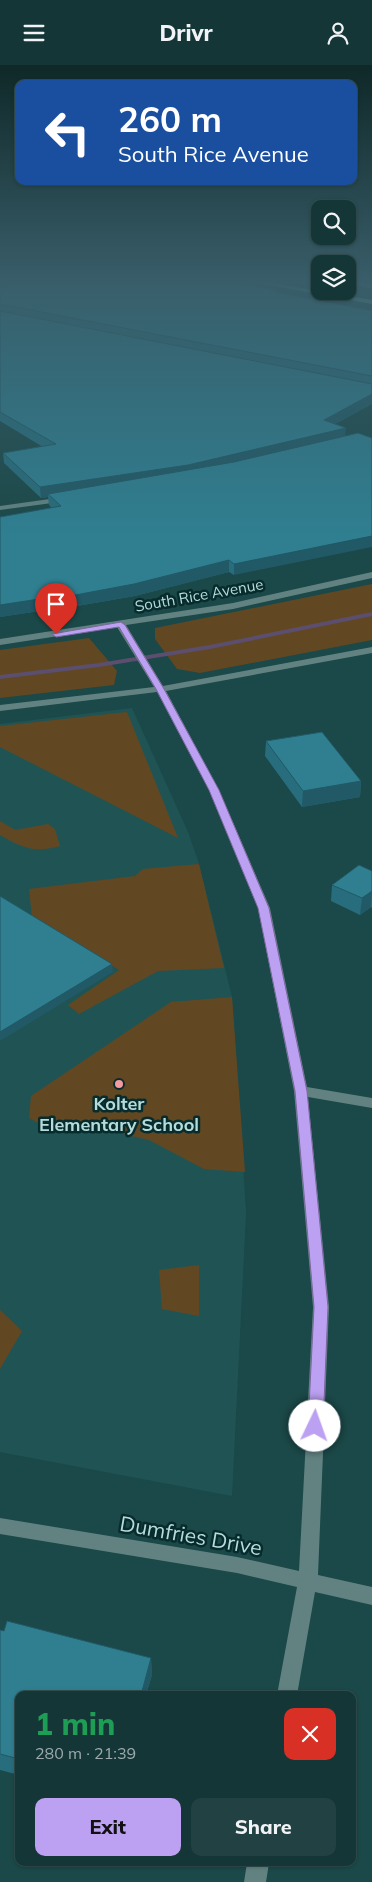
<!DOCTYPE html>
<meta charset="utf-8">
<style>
body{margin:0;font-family:Mulish,sans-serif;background:#214142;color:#f1f3f6;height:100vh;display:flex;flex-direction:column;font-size:19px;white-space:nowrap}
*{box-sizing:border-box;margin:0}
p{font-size:16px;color:#9dabad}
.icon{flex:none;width:28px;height:28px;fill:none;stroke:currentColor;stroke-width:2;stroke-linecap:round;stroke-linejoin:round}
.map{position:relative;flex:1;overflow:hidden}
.details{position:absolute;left:15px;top:1626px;width:341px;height:175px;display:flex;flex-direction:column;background:#143636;border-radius:10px;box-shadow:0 1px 4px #0004,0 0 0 1px #335051}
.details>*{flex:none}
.banner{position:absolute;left:15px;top:15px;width:342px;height:105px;border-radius:10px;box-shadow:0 1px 4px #0004,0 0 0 1px #335051;background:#1a4fa0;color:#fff;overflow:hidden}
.buttons{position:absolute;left:311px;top:135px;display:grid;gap:10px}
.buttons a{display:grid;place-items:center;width:45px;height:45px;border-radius:10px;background:#143636;box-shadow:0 1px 4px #0004,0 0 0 1px #335051;font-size:25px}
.pin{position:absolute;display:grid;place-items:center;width:42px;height:42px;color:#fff;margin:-51px -21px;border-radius:50% 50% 50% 0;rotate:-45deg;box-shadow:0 0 5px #0007}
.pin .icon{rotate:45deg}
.me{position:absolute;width:55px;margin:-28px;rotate:3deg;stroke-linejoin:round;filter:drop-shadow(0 0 4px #0008)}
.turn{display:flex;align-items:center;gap:18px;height:105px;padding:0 20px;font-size:22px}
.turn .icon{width:65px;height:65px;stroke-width:2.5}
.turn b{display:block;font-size:35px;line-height:42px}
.round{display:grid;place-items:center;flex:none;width:52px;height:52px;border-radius:10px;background:#214142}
.overview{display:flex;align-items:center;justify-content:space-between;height:85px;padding:0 20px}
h1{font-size:30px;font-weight:800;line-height:38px;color:#1e9e55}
.button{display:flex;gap:10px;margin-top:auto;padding:10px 20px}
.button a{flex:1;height:58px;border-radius:10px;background:#bca0f2;color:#111;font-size:20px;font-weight:800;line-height:58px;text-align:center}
.button a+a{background:#214142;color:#f1f3f6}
header{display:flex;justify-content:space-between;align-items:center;height:65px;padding:0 20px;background:#143636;font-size:22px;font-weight:800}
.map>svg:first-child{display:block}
.built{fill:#205454}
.green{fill:#614823}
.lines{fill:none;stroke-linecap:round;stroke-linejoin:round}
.stream{fill:#5b4e6f;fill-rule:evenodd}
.minor{fill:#628282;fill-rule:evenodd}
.major{fill:#7fc3c3;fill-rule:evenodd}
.wall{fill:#286d7d}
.shaded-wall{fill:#215966}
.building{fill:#2f7f91;stroke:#215966}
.route{fill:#bca0f2;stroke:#7a689d}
.poi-dot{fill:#f49aa1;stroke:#082c2d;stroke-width:2}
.labels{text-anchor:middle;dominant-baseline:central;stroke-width:5;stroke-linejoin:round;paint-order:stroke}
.far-street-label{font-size:15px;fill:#b5dcdb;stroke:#082c2d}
.poi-label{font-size:18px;font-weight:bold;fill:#b5dcdb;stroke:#082c2d}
.near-street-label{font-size:21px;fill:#b5dcdb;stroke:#082c2d}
</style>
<header><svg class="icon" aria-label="menu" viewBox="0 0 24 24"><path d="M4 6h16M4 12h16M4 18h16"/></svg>Drivr<svg class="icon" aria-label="person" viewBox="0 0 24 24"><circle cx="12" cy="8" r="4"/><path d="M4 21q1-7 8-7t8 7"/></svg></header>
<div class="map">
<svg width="372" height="1817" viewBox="0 0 372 1817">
<rect width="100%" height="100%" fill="#1b4848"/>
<path class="built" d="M132,643l56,124 11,32 33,133 14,216 -14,283 -232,-44v-728z"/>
<path class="green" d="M372,519v56l-172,33 -23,-4 -22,-30v-11z
M89,573l28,33 -3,14 -114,13v-48z
M127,647l51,126 -178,-91v-21z
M0,756l15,9 33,-6 7,5 5,17c-27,7 -37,2 -60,-11z
M199,799l25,104 -66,3 -79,43 -11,-9 51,-35 -87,-53 -3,-28 106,-13 8,-7z
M232,932l13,175 -41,-3 -55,-29 -35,-8h-60l-25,-14 2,-22 140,-94z
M199,1200v51l-37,-7 -3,-39z
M0,1245l22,21 -22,38z"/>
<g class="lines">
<path class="stream" d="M372,547v4l-162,33 -111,18 -99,12v-4l99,-12 111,-18z"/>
<path class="minor" d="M64,432l4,2 -1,2 -67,9v-4z
M372,507v6l-139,31 -107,16 37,61 209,-39v6l-206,38 53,99 51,118 37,179 65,11v10l-64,-11 21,210 -11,268 54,12v18l-57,-13 -18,103h-20l20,-108 -60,-14 -237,-39v-16l237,39 62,14 14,-264 -19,-216 -36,-183 -49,-118 -52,-98 -157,19v-6l154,-18 -37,-60 -117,18v-6l233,-36z
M247,1798h22l-3,19h-22z"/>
<path class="major" d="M247,216h14l111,19v4z
M348,216l24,3v4l-24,-4z"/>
</g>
<path class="wall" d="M0,216l228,4 50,5v3l94,18v93l-37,20 -101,151 -5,-3 -94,24 -81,14 -1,-1 -53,8v-100l52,-9 -3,-3 -1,-8 -7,1 -37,-35 -1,-10 40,-6 -43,-26z
M266,676l95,40 -1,16 -58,10 -37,-51z
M372,806v37l-1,-1 -11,8 -29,-14 1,-16z
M0,1565l151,28 1,17 -6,20h-127v80l-19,-5z"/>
<path class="shaded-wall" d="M372,329v10l-48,26v-10z
M346,363l-1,10 -157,37 -140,19v3l-7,1 -1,-11z
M372,471v11l-138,28v-11z
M229,495v12l-94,24 -81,14v-11z
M52,532l1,12 -53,8v-12z
M361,716l-1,16 -58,10 1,-16z
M372,826l-1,16 -11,8 2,-17z
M112,899l1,8 -113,69v-9z
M151,1593l1,17 -6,20h-5z"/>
<path class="building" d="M0,216h210l18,4 4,-2 46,7 -3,2 97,19v65l-372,-72z
M0,246l372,73v10l-48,26 22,8 -158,37 -148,22 -37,-34 53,-9 -56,-32z
M358,368l14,5v98l-138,28 -5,-4 -95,24 -80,15 -2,-2 -52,8v-88l61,-11 -13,-12 186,-32z
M322,667l39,49 -58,10 -37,-50z
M359,800l13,6v20l-10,7 -30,-13z
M0,831l112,68 -112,68z
M7,1556l144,37 -10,37h-122v64l-19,-5v-124l4,1z"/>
<linearGradient id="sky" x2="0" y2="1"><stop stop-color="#0f2828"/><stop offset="0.46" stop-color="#395e6a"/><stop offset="1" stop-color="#395e6a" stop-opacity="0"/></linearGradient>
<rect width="372" height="471" fill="url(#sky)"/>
<path class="route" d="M121,557l4,3 39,64 55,101 50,118 38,183 21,216 -5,119 -2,4 -6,2 -5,-2 -2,-4 6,-119 -19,-216 -37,-183 -49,-118 -53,-101 -37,-62 -63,10 -4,-3z"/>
<circle class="poi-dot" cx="119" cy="1019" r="5"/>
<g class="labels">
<g class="far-street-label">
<text transform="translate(199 530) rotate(-10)">South Rice Avenue</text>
</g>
<g class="poi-label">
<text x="119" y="1038">Kolter<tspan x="119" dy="21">Elementary School</tspan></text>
</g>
<g class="near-street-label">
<text transform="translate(191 1470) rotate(10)">Dumfries Drive</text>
</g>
</g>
</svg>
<div class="buttons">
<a><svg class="icon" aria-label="search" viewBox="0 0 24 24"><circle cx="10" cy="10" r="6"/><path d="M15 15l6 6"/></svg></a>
<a><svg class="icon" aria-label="layers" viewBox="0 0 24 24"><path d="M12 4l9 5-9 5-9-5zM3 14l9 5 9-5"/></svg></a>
</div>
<div class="pin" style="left:56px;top:569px;background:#d93025"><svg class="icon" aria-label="arrive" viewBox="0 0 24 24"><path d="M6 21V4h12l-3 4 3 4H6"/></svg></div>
<svg class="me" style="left:315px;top:1361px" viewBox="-20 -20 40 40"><circle r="19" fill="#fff"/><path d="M0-13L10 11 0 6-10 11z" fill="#bca0f2"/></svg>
<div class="banner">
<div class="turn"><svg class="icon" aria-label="left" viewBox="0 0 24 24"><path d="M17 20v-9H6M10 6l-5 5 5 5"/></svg><div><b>260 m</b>South Rice Avenue</div></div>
</div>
<section class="details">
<div class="overview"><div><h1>1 min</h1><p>280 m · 21:39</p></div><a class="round" style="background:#d93025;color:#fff"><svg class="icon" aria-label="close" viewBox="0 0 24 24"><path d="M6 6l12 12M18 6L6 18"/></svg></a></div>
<div class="button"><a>Exit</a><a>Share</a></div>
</section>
</div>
